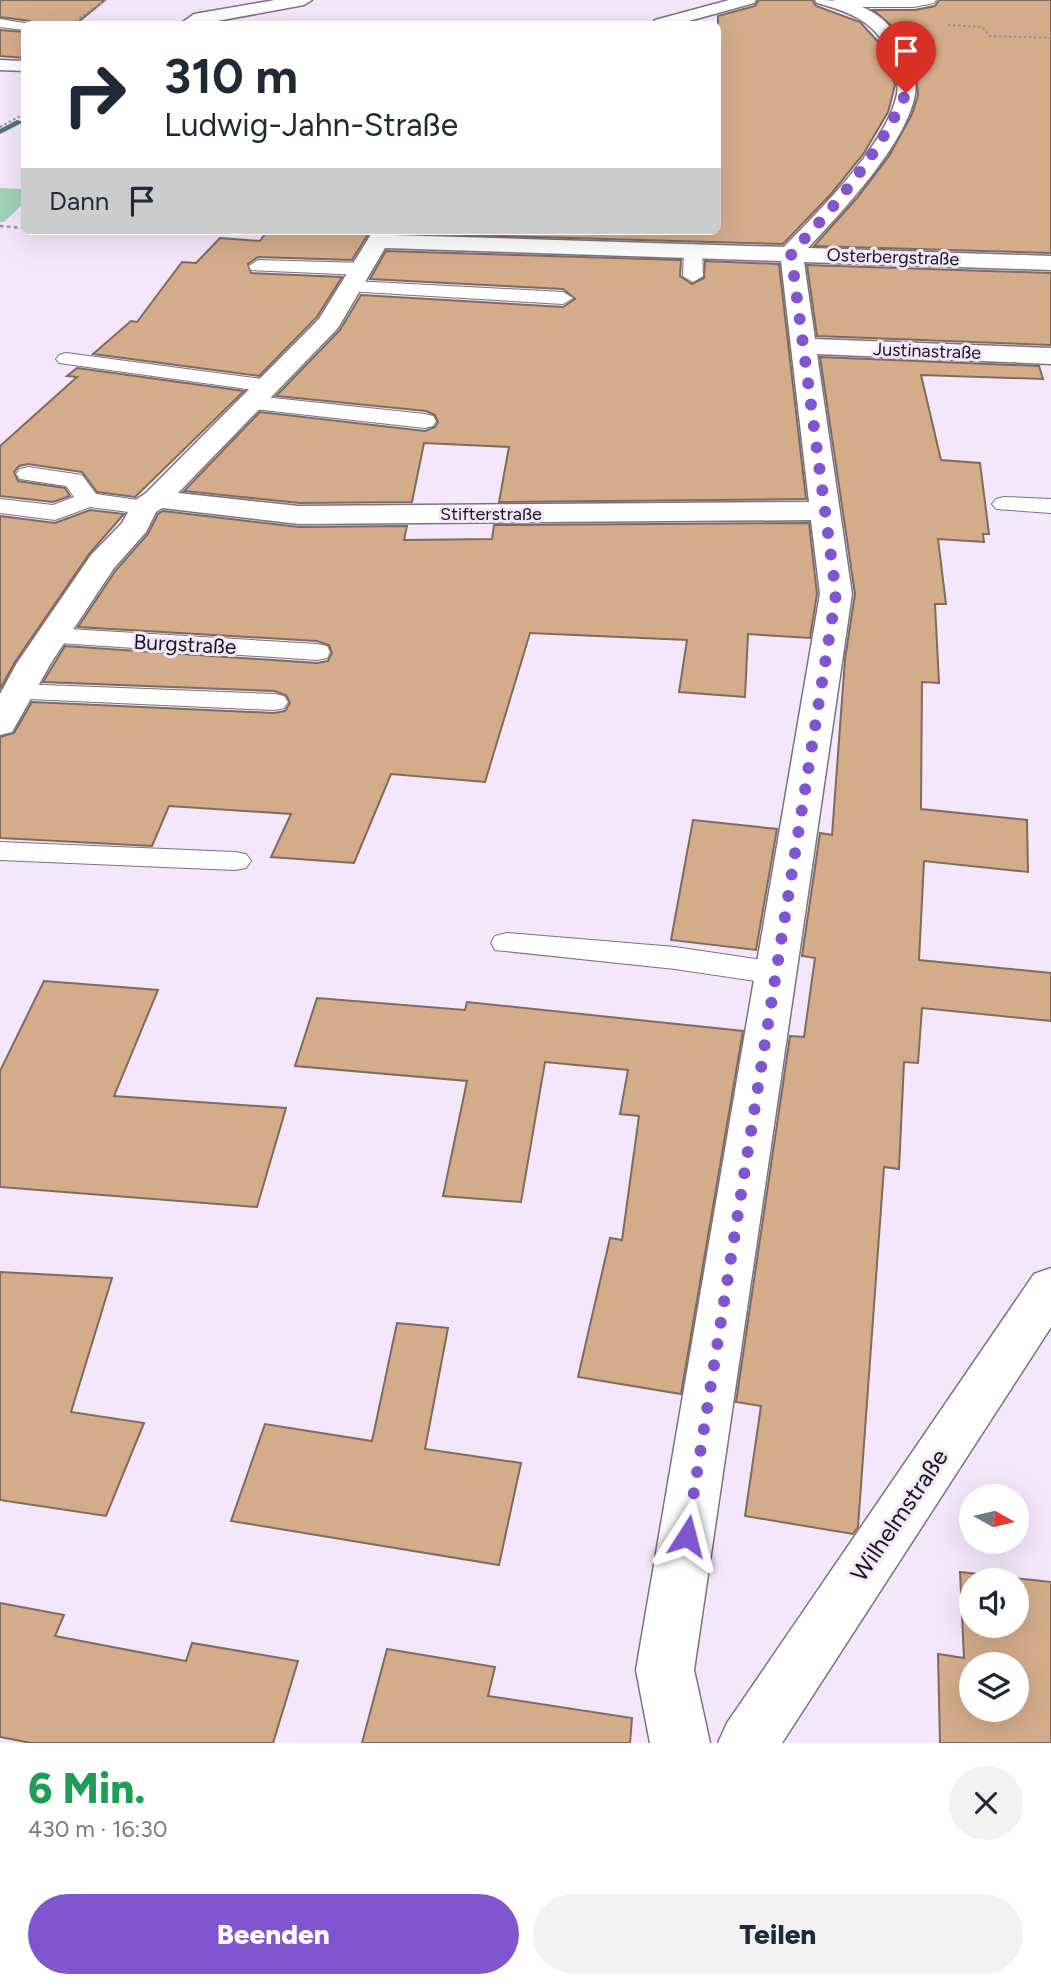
<!DOCTYPE html>
<html lang="de">
<meta charset="utf-8">
<style>
body{margin:0;font-family:Figtree,sans-serif;background:#f2f2f3;color:#1f2937;height:100vh;display:flex;flex-direction:column;font-size:26px;white-space:nowrap}
*{box-sizing:border-box;margin:0}
p{font-size:23px;color:#747a83}
.icon{flex:none;width:38px;height:38px;fill:none;stroke:currentColor;stroke-width:2;stroke-linecap:round;stroke-linejoin:round}
.map{position:relative;height:1743px;overflow:hidden}
.panel{display:flex;flex-direction:column;background:#fff;flex:1}
.panel>*{flex:none}
.top-card{position:absolute;left:21px;top:21px;width:700px;height:214px;border-radius:10px;box-shadow:0 7px 28px #0002;background:#fff;color:#1f2937;overflow:hidden}
.needle{width:46px;rotate:98deg}
.tools{position:absolute;left:959px;top:1484px;display:grid;gap:14px}
.tools a{display:grid;place-items:center;width:70px;height:70px;border-radius:50%;background:#fff;box-shadow:0 7px 28px #0002;font-size:35px}
.pin{position:absolute;display:grid;place-items:center;width:60px;height:60px;color:#fff;margin:-72px -30px;border-radius:50% 50% 50% 0;rotate:-45deg;box-shadow:0 0 7px #0007}
.pin .icon{rotate:45deg}
.me{position:absolute;width:77px;margin:-38px;rotate:9deg;stroke-linejoin:round;filter:drop-shadow(0 0 5px #0008)}
.turn{display:flex;align-items:center;gap:24px;height:147px;padding:0 28px;font-size:32px}
.turn .icon{width:91px;height:91px;stroke-width:2.5}
.turn b{display:block;font-size:49px;line-height:60px}
.then{display:flex;align-items:center;height:66px;padding:0 28px;background:#0003;gap:14px;font-size:26px}
.round{display:grid;place-items:center;flex:none;width:74px;height:74px;border-radius:37px;background:#f2f2f3}
.head{display:flex;align-items:center;justify-content:space-between;height:119px;padding:0 28px}
h1{font-size:42px;font-weight:800;line-height:52px;color:#1e9e55}
.primary-button{display:flex;gap:14px;margin-top:auto;padding:14px 28px}
.primary-button a{flex:1;height:80px;border-radius:42px;background:#8155cf;color:#fff;font-size:28px;font-weight:800;line-height:80px;text-align:center}
.primary-button a+a{background:#f2f2f3;color:#1f2937}
.map>svg:first-child{display:block}
.green{fill:#a3d2b7}
.lines{fill:none;stroke-linecap:round;stroke-linejoin:round}
.stream{fill:#4c767f;fill-rule:evenodd}
.building{fill:#d4ac8a;stroke:#7d6c5d;stroke-width:2;fill-rule:evenodd}
.service-casing{stroke:#7c7183;stroke-width:2}
.minor-casing{stroke:#7c7183;stroke-width:3}
.path-far1{stroke:#978d9d;stroke-width:2;stroke-dasharray:2.5 2.5;stroke-linecap:butt}
.path{stroke:#978d9d;stroke-width:2.5;stroke-dasharray:3.5 3.5;stroke-linecap:butt}
.service{fill:#fff;fill-rule:evenodd}
.minor{fill:#fff;fill-rule:evenodd}
.route{stroke:#8155cf;stroke-width:12;stroke-dasharray:0 21.6}
.labels{text-anchor:middle;dominant-baseline:central;stroke-width:6;stroke-linejoin:round;paint-order:stroke}
.far-street-label{font-size:18px;fill:#1b161e;stroke:#f4e7fc}
.street-label{font-size:21px;fill:#1b161e;stroke:#f4e7fc}
.near-street-label{font-size:24px;fill:#1b161e;stroke:#f4e7fc}
</style>
<div class="map">
<svg width="1051" height="1743" viewBox="0 0 1051 1743">
<rect width="100%" height="100%" fill="#f4e7fc"/>
<path class="green" d="M0,188l24,1v14l-20,19h-4z"/>
<g class="lines">
<path class="stream" d="M17,120l7,2 -24,12v-5z"/>
</g>
<path class="building" d="M0,0h105l-29,24h-44l-2,-3 -30,-4z
M759,0h53l4,6 44,16 22,24 13,39 -7,27 -24,41 -33,41 -48,50 -386,-11 321,-2v-215l37,-10z
M939,0h112v253l-237,-7 43,-48 32,-42 23,-42 6,-19 -2,-23 -8,-23 -16,-23 -19,-16h42l20,-4z
M0,30l24,2v26l-24,-2z
M267,231h103l-18,29 -94,-3 -10,7 3,9 91,4 -25,40 -58,59 -166,-22 38,-33 6,1 45,-60 14,1 24,-25 40,3z
M386,251l295,9 -1,16 12,8 12,-6 1,-17 74,3 27,235 -307,3 10,-55 -85,-4 -12,59 -113,1 -115,-12 76,-79 165,19 10,-4 3,-5 -3,-7 -9,-4 -150,-15 64,-66 21,-35 202,12 12,-8 -12,-10 -193,-10z
M807,265l244,8v72l-234,-9z
M820,357l219,9 4,13 -122,-4 20,85 39,3 9,71h-6l1,8 -46,-3 8,65h-11l4,79 -17,-1 -1,127 106,11 1,52 -104,-11 -5,99 132,13v48l-129,-13 -4,55 -14,-1 -5,107 -15,-2 -26,360 -5,7 -108,-18 16,-110 -25,-4 54,-366 14,1 11,-79 -13,-2 18,-123 12,2 13,-176 10,-65z
M77,368l167,23 -109,106 -38,-5 -15,-20 -54,-8 -9,2 -5,6 4,9 47,7 5,8 -17,6 -53,-6v-50l77,-69 -10,-1z
M90,510l34,4 -35,40 -74,108 -15,27v-173l55,7z
M163,511l136,16 108,-1 -3,14 88,-1 2,-14 315,-2 8,71 -7,44 -62,-4 -3,63 -66,-5 8,-52 -157,-7 -45,149 -94,-8 -37,89 -83,-6 20,-43 -122,-8 -17,40 -152,-8v-101l14,-4 18,-31 242,11 11,-2 5,-8 -4,-8 -12,-4 -231,-9 22,-36 252,17 11,-2 4,-8 -3,-8 -12,-4 -239,-14 38,-57 32,-36 10,-20z
M693,820l84,9 -21,121 -85,-10z
M44,981l114,9 -44,106 172,12 -29,99 -257,-20v-116z
M317,998l148,12 2,-8 276,29 -62,363 -103,-17 32,-139 12,2 17,-124 -19,-2 8,-44 -83,-8 -24,140 -78,-6 24,-115 -172,-15z
M0,1272l112,6 -41,134 73,11 -38,93 -106,-16z
M397,1323l51,5 -23,121 96,14 -22,102 -268,-44 34,-97 107,17z
M960,1572l91,10v161h-111l-2,-89 26,4zM971,1580h46v46h-46zM971,1664h46v46h-46z
M0,1603l64,12 -9,21 131,25 6,-18 106,18 -25,82h-242l-31,-6z
M387,1649l108,18 -7,29 144,22 -2,25h-268z"/>
<g class="lines">
<defs>
<path id="service" d="M834,0h102l-2,3 -20,4h-76l-7,-4z
M0,19l30,5h-6v6l-24,-3z
M693,244l9,6 1,26 -10,6 -10,-6 1,-26z
M258,260l105,3 10,6 -10,6 -112,-5 -2,-4z
M353,281l210,11 10,6 -10,6 -217,-13 -3,-4z
M66,353l203,27 8,1 3,5 -3,5 -8,1 -210,-29 -3,-4 3,-4z
M253,396l172,18 8,2 3,5 -3,5 -8,2 -180,-20 -3,-5 3,-5z
M28,467l54,8 14,19 56,8 4,5 -4,5 -8,2 -54,-7 -35,13 -55,-7v-14l53,6 21,-8 -8,-11 -46,-7 -4,-5 4,-5z
M1004,497l47,2v14l-55,-4 -4,-5 4,-5z
M52,628l265,16 10,2 3,6 -3,6 -10,2 -274,-18 -4,-6 4,-6z
M18,684l256,10 10,2 4,6 -4,6 -10,2 -266,-12 -4,-6 4,-6z
M0,842l235,10 11,2 5,7 -5,7 -11,2 -235,-10z
M507,933l168,14 101,15 12,3 5,8 -5,8 -12,3 -101,-15 -180,-19 -4,-7 4,-7z"/>
<path id="minor" d="M275,0h37l-8,5 -103,19h-21l14,-10z
M729,0h27l-2,3 -76,21h-26l3,-4z
M815,0c35,0 63,6 83,38 10,14 20,39 17,56 -8,49 -73,118 -107,154l243,8v14l-247,-8 11,77 236,9v16l-234,-10 35,240 -158,1076 16,73h-60l-14,-73 184,-1076 -9,-74 -512,4 -137,-16 -6,4 -10,20 -32,36 -63,95 -39,69 -12,3v-41l17,-31 74,-108 31,-32 12,-22 12,-8 173,-174 54,-88h22l-2,4 391,12c35,-36 103,-103 113,-153 2,-12 -3,-25 -7,-37 -12,-35 -40,-45 -73,-54zM385,248l396,13 28,241 -510,4 -121,-13 160,-165z
M0,60l24,1v10l-24,-1z
M1051,1268v59l-269,416h-64l9,-20 307,-449z"/>
</defs>
<use href="#service" class="service-casing"/>
<use href="#minor" class="minor-casing"/>
<path class="path-far1" d="M71,24l35,-24
M948,25l34,2 8,9 61,2
M0,127l24,-13"/>
<path class="path" d="M0,226l24,2
M125,231h57"/>
<use href="#service" class="service"/>
<use href="#minor" class="minor"/>
</g>
<g class="lines">
<path class="route" d="M687,1536l149,-942 -45,-341c46,-48 88,-99 115,-160"/>
</g>
<g class="labels">
<g class="far-street-label">
<text transform="translate(893 257) rotate(2)">Osterbergstraße</text>
<text transform="translate(927 351) rotate(2)">Justinastraße</text>
<text x="491" y="514">Stifterstraße</text>
</g>
<g class="street-label">
<text transform="translate(185 644) rotate(3)">Burgstraße</text>
</g>
<g class="near-street-label">
<text transform="translate(899 1515) rotate(-56)">Wilhelmstraße</text>
</g>
</g>
</svg>
<div class="tools">
<a><svg class="needle" viewBox="-14 -14 28 28"><path d="M0-13l5 13h-10z" fill="#e53935"/><path d="M0 13l5-13h-10z" fill="#747a83"/></svg></a>
<a><svg class="icon" aria-label="sound" viewBox="0 0 24 24"><path d="M4 9h4l5-4v14l-5-4H4zM17 9q2 3 0 6"/></svg></a>
<a><svg class="icon" aria-label="layers" viewBox="0 0 24 24"><path d="M12 4l9 5-9 5-9-5zM3 14l9 5 9-5"/></svg></a>
</div>
<div class="pin" style="left:906px;top:93px;background:#d93025"><svg class="icon" aria-label="arrive" viewBox="0 0 24 24"><path d="M6 21V4h12l-3 4 3 4H6"/></svg></div>
<svg class="me" style="left:687px;top:1536px" viewBox="-20 -20 40 40"><path d="M0-17L14 15 0 8-14 15z" fill="#8155cf" stroke="#fff" stroke-width="4"/></svg>
<div class="top-card">
<div class="turn"><svg class="icon" aria-label="right" viewBox="0 0 24 24"><path d="M7 20v-9h11M14 6l5 5-5 5"/></svg><div><b>310 m</b>Ludwig-Jahn-Straße</div></div>
<div class="then">Dann<svg class="icon" aria-label="arrive" viewBox="0 0 24 24"><path d="M6 21V4h12l-3 4 3 4H6"/></svg></div>
</div>
</div>
<section class="panel">
<div class="head"><div><h1>6 Min.</h1><p>430 m · 16:30</p></div><a class="round"><svg class="icon" aria-label="close" viewBox="0 0 24 24"><path d="M6 6l12 12M18 6L6 18"/></svg></a></div>
<div class="primary-button"><a>Beenden</a><a>Teilen</a></div>
</section>
